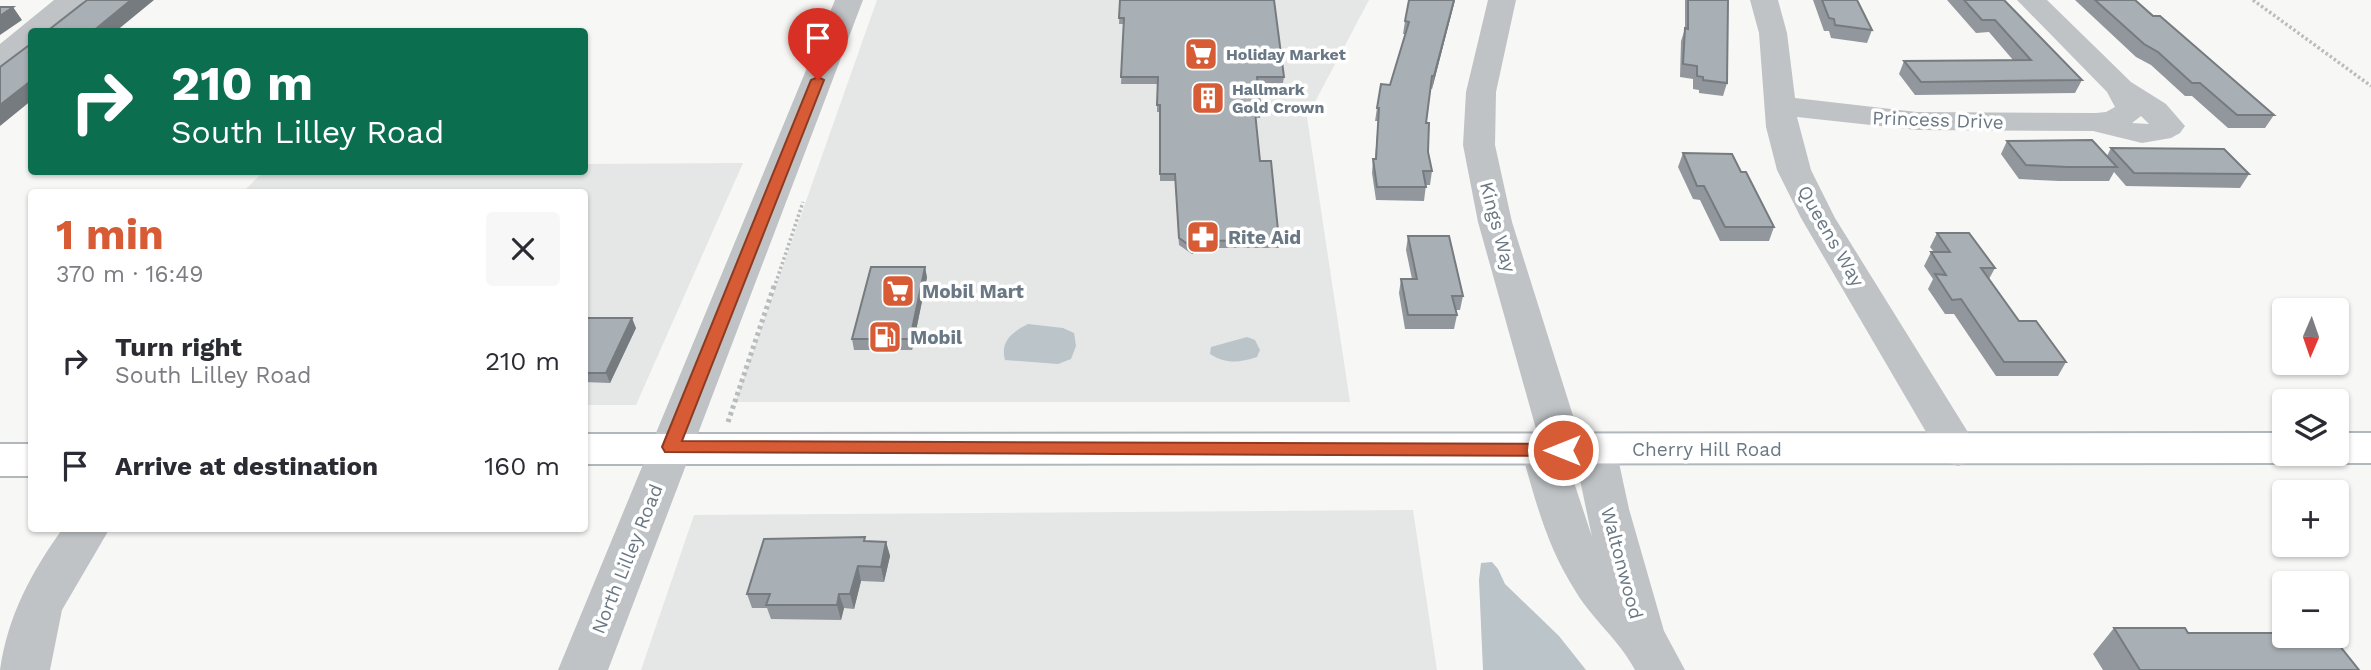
<!DOCTYPE html>
<meta charset="utf-8">
<style>
body{margin:0;font-family:"Work Sans",sans-serif;background:#f7f7f7;color:#2b2b33;height:100vh;display:flex;flex-direction:column;font-size:26px;white-space:nowrap}
*{box-sizing:border-box;margin:0}
p{font-size:23px;color:#7c7c81}
.icon{flex:none;width:38px;height:38px;fill:none;stroke:currentColor;stroke-width:2;stroke-linecap:round;stroke-linejoin:round}
.map{position:relative;flex:1;overflow:hidden}
.details{position:absolute;left:28px;top:189px;width:560px;height:343px;display:flex;flex-direction:column;background:#fff;border-radius:7px;box-shadow:0 2px 5px #0004}
.details>*{flex:none}
.hud{position:absolute;left:28px;top:28px;width:560px;height:147px;border-radius:7px;box-shadow:0 2px 5px #0004;background:#0b6e4f;color:#fff;overflow:hidden}
.needle{width:46px;rotate:182deg}
.tools{position:absolute;left:2272px;top:298px;display:grid;gap:14px}
.tools a{display:grid;place-items:center;width:77px;height:77px;border-radius:7px;background:#fff;box-shadow:0 2px 5px #0004;font-size:35px}
.pin{position:absolute;display:grid;place-items:center;width:60px;height:60px;color:#fff;margin:-72px -30px;border-radius:50% 50% 50% 0;rotate:-45deg;box-shadow:0 0 7px #0007}
.pin .icon{rotate:45deg}
.me{position:absolute;width:77px;margin:-38px;rotate:270deg;stroke-linejoin:round;filter:drop-shadow(0 0 5px #0008)}
.turn{display:flex;align-items:center;gap:24px;height:147px;padding:0 28px;font-size:32px}
.turn .icon{width:91px;height:91px;stroke-width:2.5}
.turn b{display:block;font-size:49px;line-height:60px}
.round{display:grid;place-items:center;flex:none;width:74px;height:74px;border-radius:7px;background:#f7f7f7}
.headline{display:flex;align-items:center;justify-content:space-between;height:119px;padding:0 28px}
h1{font-size:42px;font-weight:700;line-height:52px;color:#d75b35}
ul{padding:0;list-style:none}
li{display:flex;align-items:center;gap:21px;height:105px;padding:0 28px}
li div{flex:1}
li b{display:block;font-size:26px}
li em{font-style:normal}
.map>svg:first-child{display:block}
.built{fill:#e5e6e6}
.water{fill:#bac4c9}
.lines{fill:none;stroke-linecap:round;stroke-linejoin:round}
.major-casing{stroke:#b2b7bb;stroke-width:4}
.path-far1{stroke:#b9bcbe;stroke-width:3.5;stroke-dasharray:2.5 2.5;stroke-linecap:butt}
.path{stroke:#b9bcbe;stroke-width:5;stroke-dasharray:3.5 3.5;stroke-linecap:butt}
.minor{fill:#bfc3c6;fill-rule:evenodd}
.major{fill:#fff;fill-rule:evenodd}
.wall{fill:#91979c}
.shaded-wall{fill:#767b7f}
.building{fill:#a9b0b5;stroke:#767b7f;stroke-width:2}
.route{fill:#d75b35;stroke:#8c3b22;stroke-width:2}
.labels{text-anchor:middle;dominant-baseline:central;stroke-width:7;stroke-linejoin:round;paint-order:stroke}
.far-poi-label{font-size:16px;font-weight:bold;fill:#697884;stroke:#fff;text-anchor:start}
.street-label{font-size:19px;fill:#697884;stroke:#fff}
.poi-label{font-size:19px;font-weight:bold;fill:#697884;stroke:#fff;text-anchor:start}
</style>
<div class="map">
<svg width="2371" height="670" viewBox="0 0 2371 670">
<rect width="100%" height="100%" fill="#f7f7f5"/>
<path class="built" d="M877,0h492l-62,117 43,285h-615z
M743,163l-107,242h-51l-1,-213h-341l20,-20h321l1,-8z
M1413,510l24,160h-796l53,-155z"/>
<path class="water" d="M1028,324l35,4 11,5 2,13 -5,13 -13,5 -53,-4c-5,-19 7,-28 23,-36z
M1247,337l8,3 5,10 -3,7c-19,6 -31,7 -47,-3l1,-7z
M1492,562l6,7 7,15 54,52 27,34h-103l-4,-90 2,-17z"/>
<g class="lines">
<defs>
<path id="major" d="M2284,433v20h18l-3,6 -15,4 -1700,1v-30z
M2336,433h35v30h-35l-15,-4 -3,-6h18z
M0,444h32v32h-32z"/>
</defs>
<use href="#major" class="major-casing"/>
<path class="path-far1" d="M2253,0l118,86
M774,288l29,-86"/>
<path class="path" d="M728,422l46,-136"/>
<path class="minor" d="M54,0h31l-33,32h-20v16l-22,16 -10,3v-23z
M835,0h28l-255,670h-50z
M1488,0h28l-20,92 -1,53 17,77 68,216 15,-4 15,4 6,11 13,60 35,122 21,39h-50c-16,-30 -42,-50 -59,-78 -30,-47 -40,-90 -55,-142l6,-11 11,-3 -60,-214 -15,-77 3,-53zM1576,461l16,76 -24,-73z
M1750,0h28l9,33 8,65 122,14 179,1 10,-1 9,-5 -8,-15 -90,-92h30l84,82 35,22 19,22 -5,7 -9,5 -29,5 -49,-12 -176,-1 -120,-13 14,53 24,48 144,232 -6,11 -15,5 -15,-5 -142,-243 -24,-48 -11,-43 -7,-94zM2141,116l8,8 -17,-1z
M63,528h47l-48,82 -12,60h-50c8,-55 31,-97 63,-142z"/>
<use href="#major" class="major"/>
</g>
<path class="wall" d="M1120,0l164,77 -1,6h-25l2,35h-4l4,43 19,79v8h-78l-9,6 -13,-9 -4,-64h-15v-69h-3v-28h-36l3,-60h-5z
M1409,0h46l-23,89h-2l-4,34 2,29 4,19 -2,14h-4l-2,16 -48,-1 -4,-27 1,-14h2l3,-38h-3l2,-13 13,-23 15,-51h-2l2,-13z
M1685,0h43l-1,83 -4,13 -24,-3v-3l-6,-1v-10l-13,-2 1,-36 4,-12z
M1813,0h44l15,30 -5,13 -36,-5 -2,-7h-5z
M1947,0h57l78,80 -7,13 -160,2 -16,-21 5,-13 109,-1 -24,-28 -13,1z
M2075,0h60l139,115 -9,13h-37l-36,-32h-7l-34,-31 -15,-8z
M2007,141l100,15 4,-8 138,26 -9,14 -114,-2 -12,-14 -5,9h-50l-40,-2 -18,-25z
M1683,153l58,19 33,55 -5,14h-49l-20,-41 -7,-1 -15,-32z
M1937,233l58,35 -6,11 30,42 47,41 -8,14h-62l-42,-62h-9l-17,-25 5,-10 -9,-13 7,-14h3l-4,-5z
M1408,236l55,60 -3,14h-5l2,5 -3,14h-49l-6,-36 2,-14h11l-6,-29z
M927,277l-15,73h-58l-2,-11z
M584,318l52,10 -26,55 -26,-1z
M866,541l20,1 4,14 -6,26 -23,-1 -7,28 -10,-1 -3,12 -70,-1 -4,-11h-15l-5,-14z
M2114,628l74,5 171,37h-256l-10,-16z"/>
<path class="shaded-wall" d="M131,0h23l-39,32h-23z
M1454,0h1l-23,89 2,-13z
M13,7l9,13 -22,15v-19z
M32,80v20l-32,26v-21z
M1201,241v7l-9,6v-7z
M925,267l2,10 -15,73 -2,-11z
M632,318l4,10 -26,55 -4,-10z
M886,542l4,14 -6,26 -3,-15z
M858,566l3,15 -7,28 -4,-15z
M839,594l5,14 -3,12 -4,-15z"/>
<path class="building" d="M87,0h44l-39,32h-46z
M1120,0h154l10,77h-27l4,35h-6l5,49h11l8,79 -78,1 -9,6 -13,-9 -4,-64h-15v-69h-3l1,-28h-37l3,-59h-5z
M1409,0h45l-20,76h-2l-6,47h3l-1,29 4,19h-9l3,16h-49l-4,-28h3l3,-51h-2l4,-24 9,1 19,-63 -4,-1z
M1688,0h40l-1,83 -24,-3v-3l-6,-1v-10l-14,-2 2,-36 3,1z
M1822,0h35l15,30 -37,-5 -1,-6 -5,-1z
M1964,0h40l78,80 -161,2 -17,-21 127,-1 -36,-40h-13z
M2095,0h40l18,16h7l114,99h-37l-37,-32h-8l-34,-31 -14,-8z
M0,7h13l-13,9z
M32,43v37l-32,25v-38z
M2092,140l25,27h-50l-41,-2 -19,-24z
M2111,148l113,1 25,25 -115,-1z
M1683,153l49,1 9,18h5l28,55h-49l-21,-41h-7z
M1937,233h32l26,35h-14l38,53h17l30,41h-62l-43,-63 -9,1 -17,-26 11,1 -15,-23h19z
M1408,236h41l14,60h-11l5,19h-49l-7,-36h16z
M871,267h54l-15,72h-58z
M584,318h48l-26,55h-22z
M865,537l-1,4 22,1 -5,25 -23,-1 -8,28h-11l-2,11h-71l4,-11h-23l17,-55z
M2114,628h71l3,5h96v2h47l28,35h-219z"/>
<path class="route" d="M818,77l6,3 -142,361 881,3 6,1 2,5 -2,4 -6,2 -898,-4 -3,-5 149,-367z"/>
<defs>
<symbol id="supermarket-square" viewBox="-11 -11 22 22"><rect x="-9" y="-9" width="18" height="18" rx="4" fill="#d75b35" stroke="#fff"/><path d="M-6-5.5h2.5l.6 2H6L4.5 2H-2.5L-4.4-4H-6ZM-1.5 3.2a1.3 1.3 0 1 0 .1 0ZM3 3.2a1.3 1.3 0 1 0 .1 0Z" fill="#fff"/></symbol>
<symbol id="building-square" viewBox="-11 -11 22 22"><rect x="-9" y="-9" width="18" height="18" rx="4" fill="#d75b35" stroke="#fff"/><path d="M-4-6H4V6H1V3H-1V6H-4ZM-2.5-4.3h1.7v1.8h-1.7ZM.8-4.3h1.7v1.8H.8ZM-2.5-1h1.7V.8h-1.7ZM.8-1h1.7V.8H.8Z" fill="#fff"/></symbol>
<symbol id="pharmacy-square" viewBox="-11 -11 22 22"><rect x="-9" y="-9" width="18" height="18" rx="4" fill="#d75b35" stroke="#fff"/><path d="M-2-6h4v4h4v4h-4v4h-4v-4h-4v-4h4Z" fill="#fff"/></symbol>
<symbol id="fuel-square" viewBox="-11 -11 22 22"><rect x="-9" y="-9" width="18" height="18" rx="4" fill="#d75b35" stroke="#fff"/><path d="M-5.5-6h7V0h2V4h1.3V-2.5L3-4.5l.8-.8L6-3V5H2.5V1h-1V6h-7ZM-4.2-4.7v3.2H.2V-4.7Z" fill="#fff"/></symbol>
</defs>
<g fill-rule="evenodd">
<use href="#supermarket-square" x="1182" y="35" width="38" height="38"/>
<use href="#building-square" x="1189" y="79" width="38" height="38"/>
<use href="#pharmacy-square" x="1184" y="218" width="38" height="38"/>
<use href="#supermarket-square" x="879" y="272" width="38" height="38"/>
<use href="#fuel-square" x="866" y="318" width="38" height="38"/>
</g>
<g class="labels">
<g class="far-poi-label">
<text x="1226" y="54">Holiday Market</text>
<text x="1232" y="89">Hallmark<tspan x="1232" dy="18">Gold Crown</tspan></text>
</g>
<g class="street-label">
<text transform="translate(1938 120) rotate(2)">Princess Drive</text>
<text transform="translate(1498 227) rotate(75)">Kings Way</text>
<text transform="translate(1831 236) rotate(60)">Queens Way</text>
<text x="1707" y="449">Cherry Hill Road</text>
<text transform="translate(627 559) rotate(-68)">North Lilley Road</text>
<text transform="translate(1622 563) rotate(75)">Waltonwood</text>
</g>
<g class="poi-label">
<text x="1228" y="237">Rite Aid</text>
<text x="922" y="291">Mobil Mart</text>
<text x="910" y="337">Mobil</text>
</g>
</g>
</svg>
<div class="tools">
<a><svg class="needle" viewBox="-14 -14 28 28"><path d="M0-13l5 13h-10z" fill="#e53935"/><path d="M0 13l5-13h-10z" fill="#7c7c81"/></svg></a>
<a><svg class="icon" aria-label="layers" viewBox="0 0 24 24"><path d="M12 4l9 5-9 5-9-5zM3 14l9 5 9-5"/></svg></a>
<a>+</a>
<a>−</a>
</div>
<div class="pin" style="left:818px;top:80px;background:#d93025"><svg class="icon" aria-label="arrive" viewBox="0 0 24 24"><path d="M6 21V4h12l-3 4 3 4H6"/></svg></div>
<svg class="me" style="left:1563px;top:450px" viewBox="-20 -20 40 40"><circle r="17" fill="#d75b35" stroke="#fff" stroke-width="3"/><path d="M0-11L8 9 0 5-8 9z" fill="#fff"/></svg>
<div class="hud">
<div class="turn"><svg class="icon" aria-label="right" viewBox="0 0 24 24"><path d="M7 20v-9h11M14 6l5 5-5 5"/></svg><div><b>210 m</b>South Lilley Road</div></div>
</div>
<section class="details">
<div class="headline"><div><h1>1 min</h1><p>370 m · 16:49</p></div><a class="round"><svg class="icon" aria-label="close" viewBox="0 0 24 24"><path d="M6 6l12 12M18 6L6 18"/></svg></a></div>
<ul>
<li><svg class="icon" aria-label="right" viewBox="0 0 24 24"><path d="M7 20v-9h11M14 6l5 5-5 5"/></svg><div><b>Turn right</b><p>South Lilley Road</p></div><em>210 m</em></li>
<li><svg class="icon" aria-label="arrive" viewBox="0 0 24 24"><path d="M6 21V4h12l-3 4 3 4H6"/></svg><div><b>Arrive at destination</b></div><em>160 m</em></li>
</ul>
</section>
</div>
